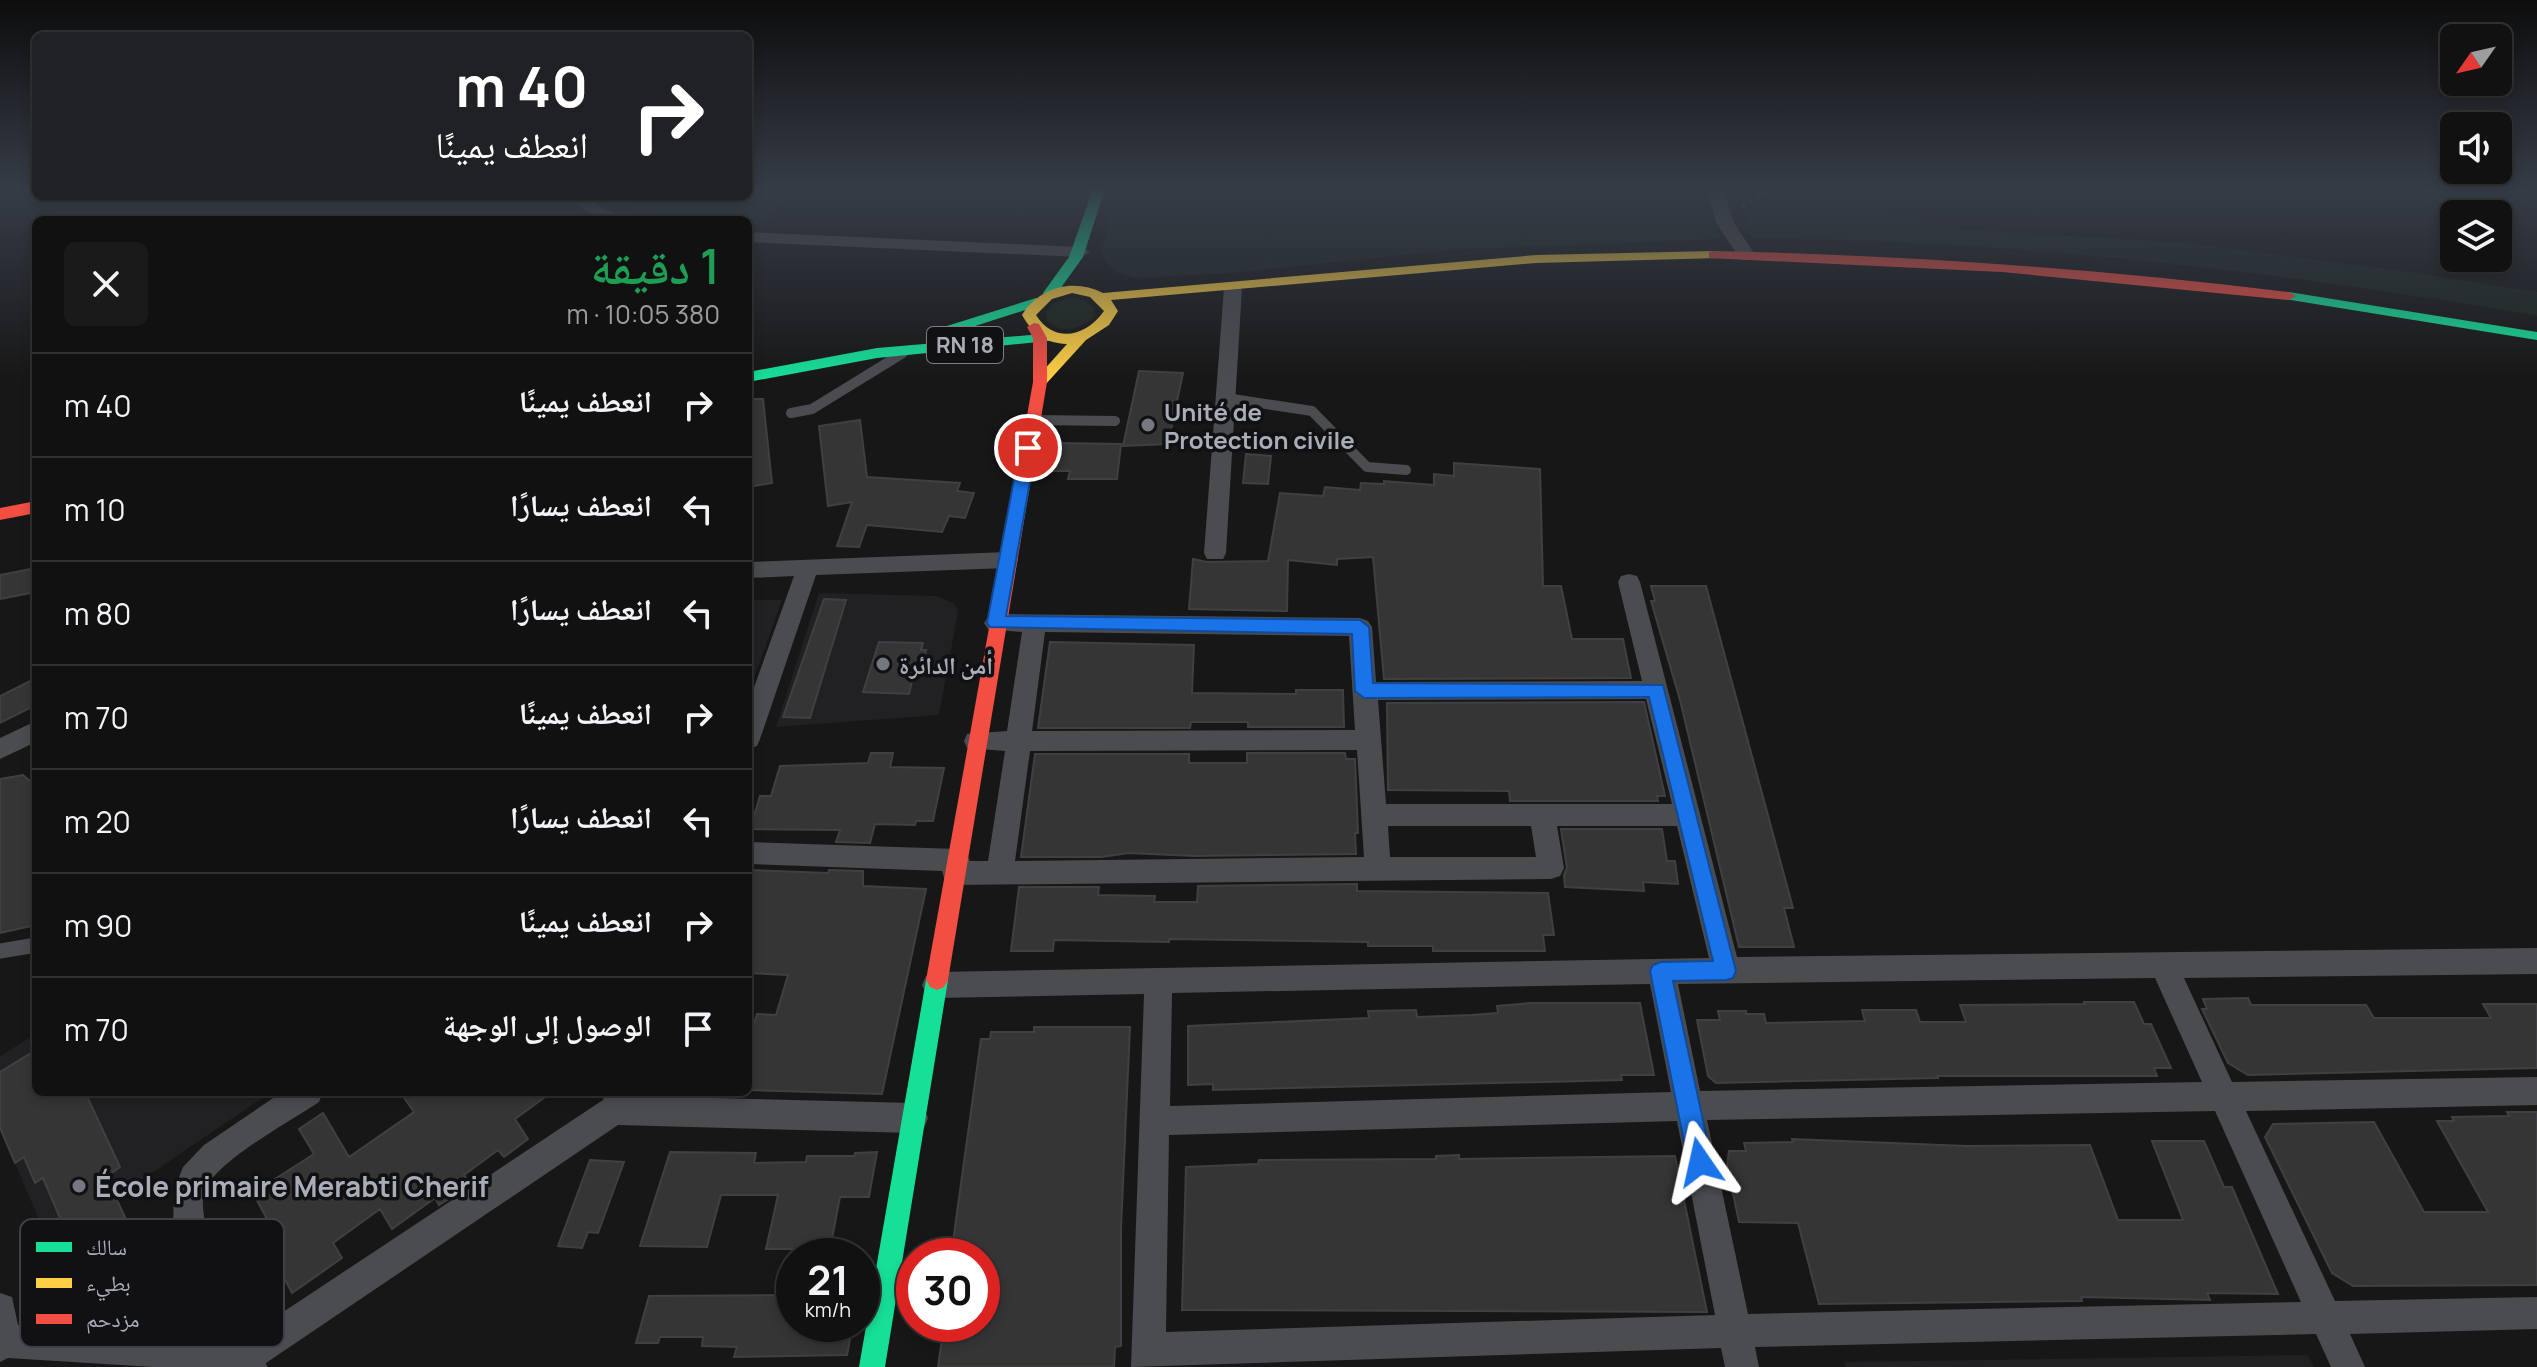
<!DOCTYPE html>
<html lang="ar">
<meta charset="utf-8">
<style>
body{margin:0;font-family:Manrope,"Noto Naskh Arabic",sans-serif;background:#1a1a1a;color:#f1f3f6;direction:rtl;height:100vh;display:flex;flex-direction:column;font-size:30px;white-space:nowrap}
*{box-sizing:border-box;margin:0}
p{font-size:26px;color:#9c9d9f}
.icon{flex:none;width:44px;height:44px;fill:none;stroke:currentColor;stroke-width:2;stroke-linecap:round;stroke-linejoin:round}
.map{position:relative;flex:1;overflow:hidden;direction:ltr}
.side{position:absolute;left:32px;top:216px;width:720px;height:880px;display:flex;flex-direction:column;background:#111;border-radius:12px;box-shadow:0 4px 12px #0003,0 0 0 2px #303131;direction:rtl}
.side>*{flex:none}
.banner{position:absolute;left:32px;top:32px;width:720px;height:168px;border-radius:12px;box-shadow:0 4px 12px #0003,0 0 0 2px #303131;direction:rtl;background:#202124;color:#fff;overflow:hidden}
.needle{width:52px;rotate:236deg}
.controls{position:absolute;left:2440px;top:24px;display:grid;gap:16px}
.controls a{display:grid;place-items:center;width:72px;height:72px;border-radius:12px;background:#111;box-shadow:0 4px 12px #0003,0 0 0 2px #303131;font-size:40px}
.speed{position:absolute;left:776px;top:1238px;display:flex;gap:16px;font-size:40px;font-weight:700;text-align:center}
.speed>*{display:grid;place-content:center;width:104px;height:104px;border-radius:50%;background:#111;box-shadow:0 4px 12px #0003,0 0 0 2px #303131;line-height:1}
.speed small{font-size:20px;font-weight:400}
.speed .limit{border:12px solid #d22;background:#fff;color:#111}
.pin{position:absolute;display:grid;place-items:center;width:68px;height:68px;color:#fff;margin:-34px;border:4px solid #fff;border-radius:50%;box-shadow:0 2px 8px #0007}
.me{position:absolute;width:88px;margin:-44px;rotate:349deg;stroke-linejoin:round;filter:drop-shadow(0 0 6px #0008)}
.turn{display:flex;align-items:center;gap:28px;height:168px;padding:0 32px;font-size:36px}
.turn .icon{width:104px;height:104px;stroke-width:2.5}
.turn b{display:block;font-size:56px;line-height:68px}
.round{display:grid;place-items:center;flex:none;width:84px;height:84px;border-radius:12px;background:#1a1a1a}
.summary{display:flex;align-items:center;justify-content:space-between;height:136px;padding:0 32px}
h1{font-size:48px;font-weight:600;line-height:60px;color:#1e9e55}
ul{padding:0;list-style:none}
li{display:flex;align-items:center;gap:24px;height:104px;padding:0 32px;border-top:2px solid #303131}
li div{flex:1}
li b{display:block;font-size:30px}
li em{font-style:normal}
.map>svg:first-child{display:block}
.built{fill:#212123}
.green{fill:#1d241e}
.building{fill:#353536;stroke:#3f4043;stroke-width:2}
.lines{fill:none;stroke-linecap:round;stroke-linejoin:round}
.path{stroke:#4d4e52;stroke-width:4;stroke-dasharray:3 5;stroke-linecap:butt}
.lane-far1{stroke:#4b4c50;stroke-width:10}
.lane{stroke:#4b4c50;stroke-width:15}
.street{fill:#4b4c50;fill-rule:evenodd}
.fast{fill:#16e098;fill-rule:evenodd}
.slow{fill:#ffcf43;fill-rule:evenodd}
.jam{fill:#f24e42;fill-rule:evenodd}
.route{fill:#1a73e8;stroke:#114b97;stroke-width:2}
.poi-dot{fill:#757880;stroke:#111113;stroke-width:3}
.labels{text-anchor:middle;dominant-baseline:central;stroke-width:7;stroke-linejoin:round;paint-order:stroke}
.shield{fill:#111113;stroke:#7b7e86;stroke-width:2}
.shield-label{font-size:22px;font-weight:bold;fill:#a8adb8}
.poi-label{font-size:24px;font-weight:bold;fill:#a8adb8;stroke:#111113;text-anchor:start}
.near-poi-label{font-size:28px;font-weight:bold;fill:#a8adb8;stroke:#111113;text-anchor:start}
.key{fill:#111113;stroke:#3e4045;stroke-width:2}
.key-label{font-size:22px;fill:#a8adb8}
</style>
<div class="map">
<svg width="2537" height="1367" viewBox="0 0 2537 1367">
<rect width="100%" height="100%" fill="#171717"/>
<path class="built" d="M819,593l117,3 19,8 3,8 -19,103 -163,12z
M748,600h34l-34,95z
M36,1034v58h235l-222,151 -49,-115v-72z
M2308,1355l6,12h-468l-1,-5z"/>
<path class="green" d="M748,189h38l-21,36 -17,-2v-3c-35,0 -113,-1 -139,-24h139z
M1117,189h587l7,34 12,16 -274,11 -217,23 -97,5 -17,-5 -10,-8 -7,-13z
M1773,199l70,2 52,18 64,10 229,14 221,29 128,20v24c-259,-45 -520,-75 -783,-78l-11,-10 6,-15z
M1069,298l15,2 10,7 1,10c-15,12 -32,18 -48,4l-1,-10 8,-8z"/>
<path class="building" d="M1139,371l44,2 -15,71 -45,2z
M748,399h15l9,84 -24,4z
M860,420l7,57 93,6 -3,8 17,2 -9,25 -16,-2 -7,16 -75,-7 -8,22 -22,-1 15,-44 -24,4 -9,-80z
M1058,443l63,1 -4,35h-49l2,-8h-17z
M1246,454l25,2 -3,28 -25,-1z
M1454,463l86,6 3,117h18l11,53h51l8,39 -247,1 -11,-122 -36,2v6l-49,-5 -1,51 -98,-2 4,-50 14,3 61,-1 12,-68 43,3 2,-9 35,3 1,-7 23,1v-3l50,4v-11l20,2z
M36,568v24l-36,7v-24z
M1651,586h55l87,322h-9l10,39h-55l-59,-247 -29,-99h4z
M824,599l22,1 -36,118 -27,-1z
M879,642l44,1 -2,7h5l-5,21 -6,-1 -6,24 -46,-2z
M1050,642l144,3 -2,48 104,1v-4h47l1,37h-96v-5h-57l-1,6h-152z
M36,678v27l-36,18v-27z
M1644,702l21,94h-8l1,5h-148l-1,-10 -121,-1 -1,-87z
M871,753h22l-3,14 54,1 -11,53h-17l-1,4 -40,-1 -5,19 -34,-1 4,-12 -90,-1 10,-33h11l9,-30 88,-3z
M1247,753h98l1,6h9l3,74h-3l1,21 -162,2 -65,-3 -28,4h-80l14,-103h154v9h58z
M23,775l13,11v139l-36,8v-154z
M1561,829h101l5,32h8l3,23 -35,-2 1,9 -79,-4 -1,-12 3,-7z
M748,870l80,3 1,-3 34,1v15l63,3 -44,205 -134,-4v-64l5,1 4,-13 19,1 12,-40 -40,-2z
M1357,884v7l191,2 6,42h-11l2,16h-112v-5h-65v-4l-199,-3v3l-115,-2 -1,11h-42l8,-64h80l-1,8 57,1 -1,6h43l1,-16z
M2248,998l3,7h115l8,13h117l-8,-14h54v64l-289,7 -20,-12 -26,-54h5l-4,-10z
M2084,1002h50l10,22h7l20,44h-17l3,8h-220l1,2 -222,5 -8,-7 -11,-56h23l-2,-9h28v3h18l2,9 99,-2 -3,-11h54l4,12h46l-6,-17 125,-1z
M1531,1003h109l14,72h-33l1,5 -409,10v-6l-25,1v-59l181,-8 -1,-7 48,-1 1,7 55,-2 26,-2 -1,-7z
M1034,1027h96l-9,201v118l-6,1 -1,20h-176l6,-43h38v-68h-31l30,-217h9l1,-7h43z
M36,1050v42h49l35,75 -14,10 36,76 -56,38 -18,-42 4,-3 -29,-68 -8,5 -11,-26 -9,6 -15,-35v-56z
M400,1092h152l-37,27 13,20 -24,18 -6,-7 -34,25 6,10 -31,20 -4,-7 -43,31 -12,-20 -47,34 9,15 -50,35 -27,-52 10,-7 -22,-41 61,-39 -15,-25 24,-16 26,44 65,-45z
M2507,1112h30v173l-184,1 -21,-13 -67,-136 8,-13 101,-2 50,90h64l-51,-91h17l-2,-4 57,-1z
M1792,1139l174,7 124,-1 28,75h65l-31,-79h52l20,46h8l46,107 -71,-1 3,7 -129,-3 1,4 -263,3 -21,-81 -59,-1 -12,-57 2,-14h17l-2,-8 49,-1z
M670,1152l86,1 -2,10 52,-1 1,-6h47l1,-3 22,-1 -8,45h-29l-10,52h-64l12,-54h-57l-14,52 -67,-1z
M1459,1155v4l216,-3 32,156 -525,-2 4,-143 72,-3 1,-4 177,-1v-3z
M590,1160l34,2 -26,71 -10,-1 -6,16 -24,-2z
M794,1295v29h59l-6,31 -113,2 3,-10 -35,-1 1,-9h-43l-2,6h-22l13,-47z"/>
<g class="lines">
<path class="path" d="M1742,206l34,-17"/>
<path class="lane-far1" d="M1226,398l86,13 55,56 39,3
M791,413l21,-4 91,-56
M1034,420l81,1"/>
<path class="lane" d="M0,951l36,-6"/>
<path class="street" d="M1707,189h16l11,34 22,33 -3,4h-12l-25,-37z
M570,196h19l12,11 25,13c-25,0 -39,-4 -56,-24z
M748,232l333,15 9,5 -9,5 -333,-15z
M1233,282l9,6 -16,265 -3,6h-16l-3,-6 20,-265z
M1007,552l8,2 3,6 -3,6 -8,2 -191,7 -56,164 -3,7 -9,3v-45l46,-128 -46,2v-16z
M1629,574l8,2 3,6 97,375 800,-9v26l-353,4 48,104 305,-5v28l-291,6 89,190 202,-4v32l-187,5 15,33h-34l-15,-33 -561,13 4,20h-34l-4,-19 -590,19 13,-373 -208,4 -10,-4 -4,-9 4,-9 10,-4 773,-14 -32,-132h-120l7,42 -4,8 -9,3 -597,6 -9,-4 -3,-10 -194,-7v-22l209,7 9,3 4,9h18l17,-110 -38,-3 -3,-7 3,-7 40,-3 15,-99 -34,-3 -4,-6 4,-6 8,-3 364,4 8,3 4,6 4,55 266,-1 -24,-99 3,-6zM1045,632l304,4 6,94 -323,1zM1646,699l26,105h-286l-8,-104zM1357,750l7,107 -349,4 15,-110zM1388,826h143l5,31h-146zM2155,978l47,104 -502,9 -22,-107zM1650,984l21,108 -501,14 2,-113zM2215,1111l86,191 -553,12 -41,-194zM1677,1121l38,194 -549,17 3,-197z
M36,721v21l-36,17v-21z
M282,1092h41l-4,10c-28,19 -99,57 -113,86 -16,32 33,113 47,144l350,-232 3,-8h30l-2,4 279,7 11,5 4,10 -4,10 -11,5 -295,-8 -352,238 1,4h-114l-145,-9 -8,4v-69l12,4 6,28 203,13 -48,-111 1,-37 9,-23 21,-22z"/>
<path class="fast" d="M1093,189h12l-22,68 -28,39h-10l-2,-3 26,-36z
M2289,292l248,40v8l-253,-41 -2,-3z
M1036,298l7,4 -2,3 -97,31h-10l-2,-3 2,-3z
M1053,333l5,1v6l-181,18 -129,24v-10l129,-24z
M937,970l7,3 4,7 -63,387h-26l67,-387 4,-7z"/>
<path class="slow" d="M1714,251l5,1v6l-183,5 -425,37 7,11 -9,14 -23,15 -41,45 -5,2 -7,-5 34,-38c-22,-1 -34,-10 -45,-29 17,-28 52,-37 81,-22l433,-38zM1072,293l18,4 14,14c-18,26 -50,33 -68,4l16,-16z"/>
<path class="jam" d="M1714,251c193,4 384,18 575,41l7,4 -7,4 -287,-28 -293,-14v-6z
M1034,323l5,1 8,14v44l-99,598 -4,7 -7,3 -7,-3 -4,-7 107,-598v-44l-6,-11z
M36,501v12l-36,7v-12z"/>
</g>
<linearGradient id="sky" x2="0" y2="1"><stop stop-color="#0d0d0d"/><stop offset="0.5" stop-color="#363c47"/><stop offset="1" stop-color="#363c47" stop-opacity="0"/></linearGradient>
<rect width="2537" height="380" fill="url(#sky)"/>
<path class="route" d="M1028,443l8,5 -30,168 354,4 9,7 4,56 290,2 73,286 -3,7 -7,2 -53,1 39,181 -4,9 -8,3 -8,-3 -4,-9 -38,-191 3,-6 8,-3 52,-1 -64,-264 -285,1 -9,-7 -3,-57 -362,-7 -3,-4 33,-175z"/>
<g class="poi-dot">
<circle cx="1148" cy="425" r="8"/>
<circle cx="883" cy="664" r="8"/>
<circle cx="79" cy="1186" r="8"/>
</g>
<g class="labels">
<rect class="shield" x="927" y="327" width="76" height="36" rx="6"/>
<g class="shield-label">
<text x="965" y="345">RN 18</text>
</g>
<g class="poi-label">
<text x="1164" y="411">Unité de<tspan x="1164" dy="28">Protection civile</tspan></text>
<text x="899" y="664">أمن الدائرة</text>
</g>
<g class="near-poi-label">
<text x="95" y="1186">École primaire Merabti Cherif</text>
</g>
</g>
<rect x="20" y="1219" width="264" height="128" rx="12" class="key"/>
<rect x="36" y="1242" width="36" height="10" fill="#16e098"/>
<rect x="36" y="1278" width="36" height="10" fill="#ffcf43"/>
<rect x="36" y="1314" width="36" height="10" fill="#f24e42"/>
<g class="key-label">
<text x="86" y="1255">سالك</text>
<text x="86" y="1291">بطيء</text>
<text x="86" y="1327">مزدحم</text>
</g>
</svg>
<div class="controls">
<a><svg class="needle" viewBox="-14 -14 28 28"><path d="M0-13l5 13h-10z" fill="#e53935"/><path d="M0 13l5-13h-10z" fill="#9c9d9f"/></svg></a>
<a><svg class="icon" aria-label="sound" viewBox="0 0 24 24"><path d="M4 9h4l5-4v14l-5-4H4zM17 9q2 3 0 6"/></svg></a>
<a><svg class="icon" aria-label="layers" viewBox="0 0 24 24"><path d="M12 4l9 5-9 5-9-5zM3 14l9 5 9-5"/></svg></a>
</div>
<div class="speed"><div>21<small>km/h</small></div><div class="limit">30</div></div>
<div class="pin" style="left:1028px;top:448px;background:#d93025"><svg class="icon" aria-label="arrive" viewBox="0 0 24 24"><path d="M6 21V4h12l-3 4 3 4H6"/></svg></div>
<svg class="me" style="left:1700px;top:1162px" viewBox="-20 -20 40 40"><path d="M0-17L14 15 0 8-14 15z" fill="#1a73e8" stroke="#fff" stroke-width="4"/></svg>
<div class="banner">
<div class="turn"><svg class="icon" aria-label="right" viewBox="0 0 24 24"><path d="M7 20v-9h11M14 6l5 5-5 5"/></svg><div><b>40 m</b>انعطف يمينًا</div></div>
</div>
<section class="side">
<div class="summary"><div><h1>1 دقيقة</h1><p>380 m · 10:05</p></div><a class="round"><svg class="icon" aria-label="close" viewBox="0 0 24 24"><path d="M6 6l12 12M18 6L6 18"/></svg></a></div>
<ul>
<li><svg class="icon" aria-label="right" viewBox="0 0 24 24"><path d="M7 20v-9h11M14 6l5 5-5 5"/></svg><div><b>انعطف يمينًا</b></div><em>40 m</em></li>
<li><svg class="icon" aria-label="left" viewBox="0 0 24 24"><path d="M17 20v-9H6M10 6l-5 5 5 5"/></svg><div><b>انعطف يسارًا</b></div><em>10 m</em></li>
<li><svg class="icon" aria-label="left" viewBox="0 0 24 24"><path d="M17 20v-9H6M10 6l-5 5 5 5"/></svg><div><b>انعطف يسارًا</b></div><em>80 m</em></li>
<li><svg class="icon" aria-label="right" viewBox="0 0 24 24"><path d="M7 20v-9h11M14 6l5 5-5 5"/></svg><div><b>انعطف يمينًا</b></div><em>70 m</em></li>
<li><svg class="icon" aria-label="left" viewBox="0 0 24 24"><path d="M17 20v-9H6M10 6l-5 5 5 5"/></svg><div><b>انعطف يسارًا</b></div><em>20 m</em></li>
<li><svg class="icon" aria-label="right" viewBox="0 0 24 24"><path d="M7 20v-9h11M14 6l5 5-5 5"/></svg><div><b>انعطف يمينًا</b></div><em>90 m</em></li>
<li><svg class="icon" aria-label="arrive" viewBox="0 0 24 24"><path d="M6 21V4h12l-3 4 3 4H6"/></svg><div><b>الوصول إلى الوجهة</b></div><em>70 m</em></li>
</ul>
</section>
</div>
